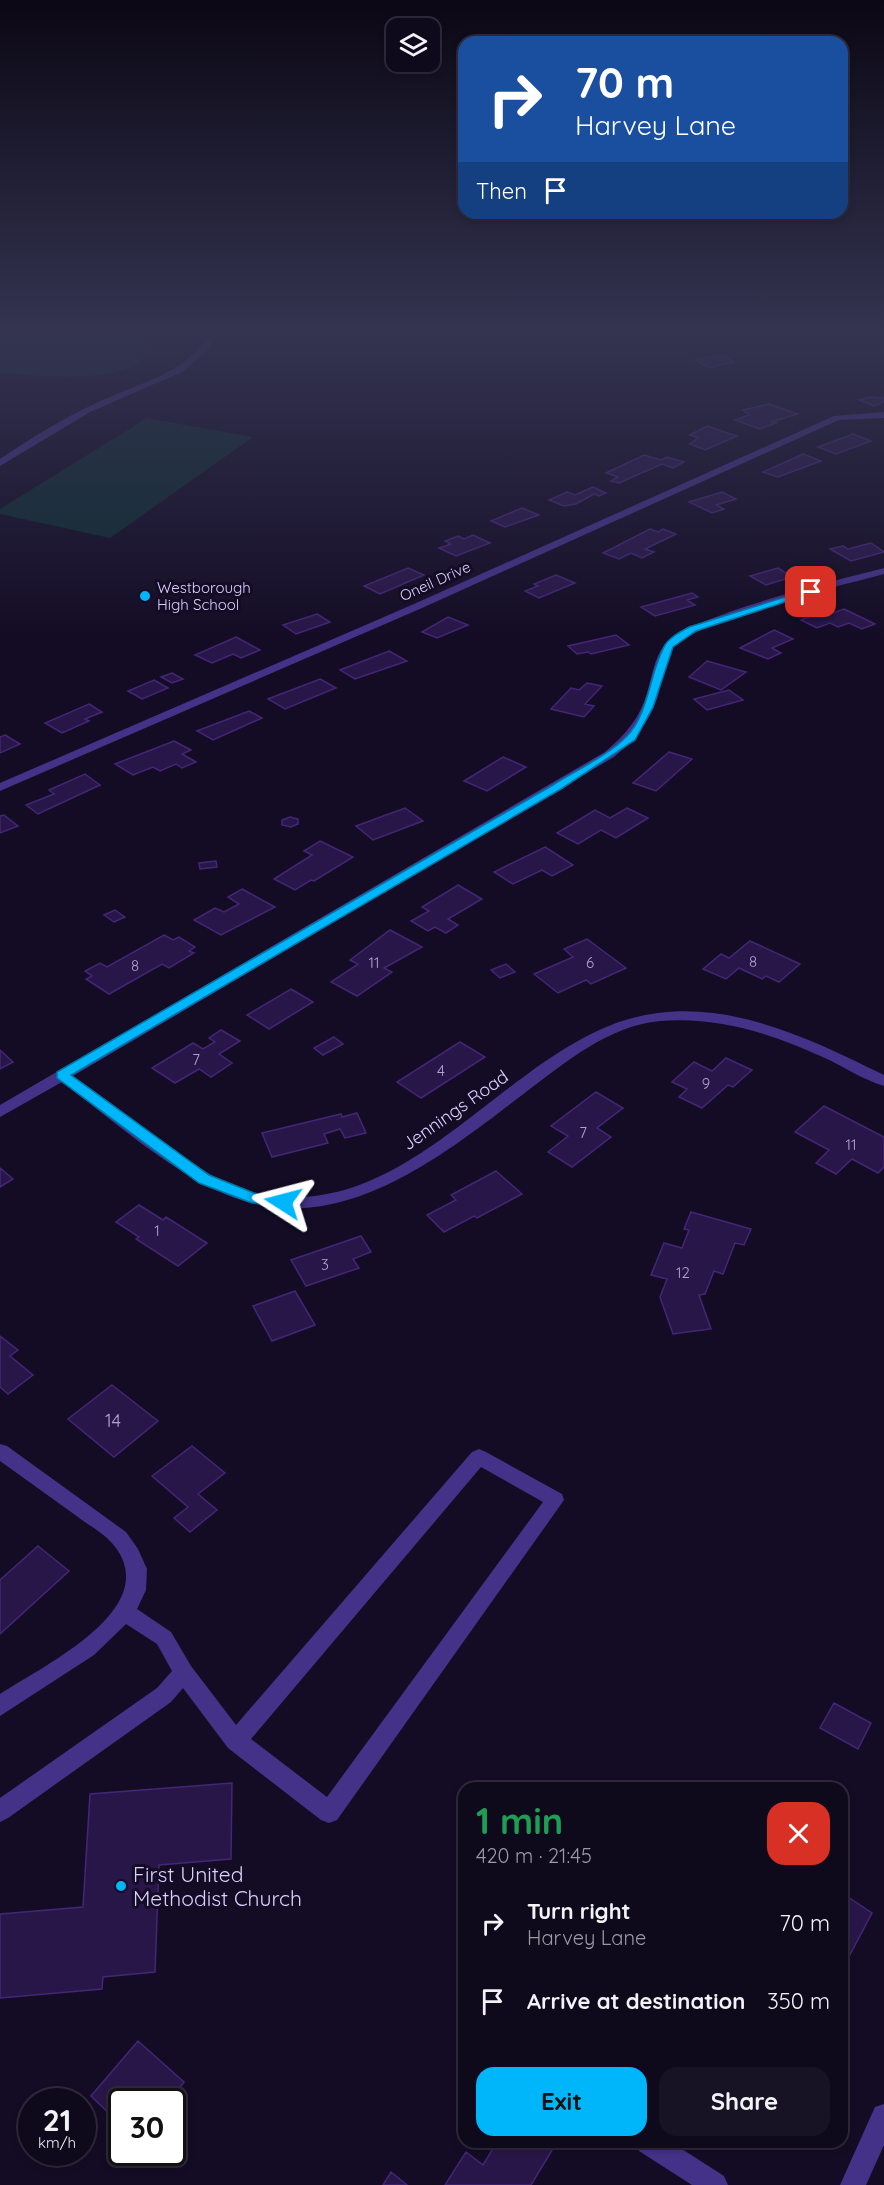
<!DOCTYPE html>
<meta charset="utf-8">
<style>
body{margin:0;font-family:Quicksand,sans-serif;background:#181225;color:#f1f3f6;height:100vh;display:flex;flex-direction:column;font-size:22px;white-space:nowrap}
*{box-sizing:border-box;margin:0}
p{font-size:20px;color:#9b9aa3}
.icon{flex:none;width:33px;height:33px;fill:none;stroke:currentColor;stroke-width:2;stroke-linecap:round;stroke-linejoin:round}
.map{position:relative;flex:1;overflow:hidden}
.panel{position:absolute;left:458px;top:1782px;width:390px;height:366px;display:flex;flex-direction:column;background:#0f091c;border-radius:18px;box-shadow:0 3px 9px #0003,0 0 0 2px #2f2a3b}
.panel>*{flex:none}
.hud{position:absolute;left:458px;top:36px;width:390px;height:183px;border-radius:18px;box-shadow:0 3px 9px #0003,0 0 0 2px #2f2a3b;background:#1a4fa0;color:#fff;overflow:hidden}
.controls{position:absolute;left:386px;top:18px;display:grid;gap:12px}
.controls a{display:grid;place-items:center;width:54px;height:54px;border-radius:12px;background:#0f091c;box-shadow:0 3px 9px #0003,0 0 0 2px #2f2a3b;font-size:30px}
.speed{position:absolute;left:18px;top:2088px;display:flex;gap:12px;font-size:30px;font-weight:700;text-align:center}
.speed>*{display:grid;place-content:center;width:78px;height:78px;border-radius:50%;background:#0f091c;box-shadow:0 3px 9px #0003,0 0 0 2px #2f2a3b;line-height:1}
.speed small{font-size:15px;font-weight:400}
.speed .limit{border:3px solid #111;border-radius:9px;background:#fff;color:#111}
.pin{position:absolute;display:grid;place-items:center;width:51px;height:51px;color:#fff;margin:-26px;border-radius:12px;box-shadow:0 3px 9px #0006}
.me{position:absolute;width:66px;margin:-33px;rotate:279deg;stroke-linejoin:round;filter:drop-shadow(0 0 4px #0008)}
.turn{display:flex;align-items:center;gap:21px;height:126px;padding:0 18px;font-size:27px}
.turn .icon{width:78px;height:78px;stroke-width:2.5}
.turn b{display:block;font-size:42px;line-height:51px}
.then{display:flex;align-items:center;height:57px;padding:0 18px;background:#0003;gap:12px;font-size:22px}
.round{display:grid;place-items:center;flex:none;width:63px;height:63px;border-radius:18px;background:#181225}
.summary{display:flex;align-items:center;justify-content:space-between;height:102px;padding:0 18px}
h1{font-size:36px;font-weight:700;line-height:45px;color:#1e9e55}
.action{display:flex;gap:12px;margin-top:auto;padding:12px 18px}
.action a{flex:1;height:69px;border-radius:18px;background:#00b6fb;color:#111;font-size:24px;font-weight:700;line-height:69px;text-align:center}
.action a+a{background:#181225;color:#f1f3f6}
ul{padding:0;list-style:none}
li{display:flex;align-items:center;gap:18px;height:78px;padding:0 18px}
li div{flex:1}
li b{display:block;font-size:22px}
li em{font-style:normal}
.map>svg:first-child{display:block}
.green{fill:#0e2b2f}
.building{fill:#291648;stroke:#432676;stroke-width:1.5}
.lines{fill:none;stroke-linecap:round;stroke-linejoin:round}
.minor{fill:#443289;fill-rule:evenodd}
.route{fill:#00b6fb;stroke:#0076a3;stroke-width:1.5}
.poi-dot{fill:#00b6fb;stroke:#140c25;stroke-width:2}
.labels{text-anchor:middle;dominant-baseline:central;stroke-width:6;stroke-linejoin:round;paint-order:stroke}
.far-street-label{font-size:15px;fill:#ddd0ff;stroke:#140c25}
.far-poi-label{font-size:15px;fill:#ddd0ff;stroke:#140c25;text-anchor:start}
.number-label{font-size:15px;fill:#b0a2d1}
.street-label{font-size:18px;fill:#ddd0ff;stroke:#140c25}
.near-number-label{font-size:18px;fill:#b0a2d1}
.near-poi-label{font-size:21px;fill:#ddd0ff;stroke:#140c25;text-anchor:start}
</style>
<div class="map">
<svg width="884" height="2185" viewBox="0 0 884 2185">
<rect width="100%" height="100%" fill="#140c25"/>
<path class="green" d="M0,332h139l8,22c-4,4 -8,10 -13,12 -32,16 -99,10 -134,7z
M147,418l106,19 -143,101 -110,-24v-5z"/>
<path class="building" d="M722,355l12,7 -25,6 -14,-8z
M870,397l14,1v4l-10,4 -15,-6z
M769,404l29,10 -27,8 5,1 -16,6 -25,-9 14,-5 -6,-5z
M707,426l30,10 -32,14 -15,-6 8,-6 -8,-3z
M853,434l18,7 -35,13 -18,-7z
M803,454l18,7 -43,16 -15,-5z
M644,455l17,5 6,-3 17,5 -11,6 -11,-4 -43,19 -8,-2 7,-4 -12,-4z
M593,487l13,6 -7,3 -5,-2 -18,10 -12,2 -15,-6 18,-8 8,3z
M722,492l14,7 -20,6 8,4 -12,4 -23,-11z
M522,508l17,7 -34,12 -14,-6z
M650,529l8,3 5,-3 13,5 -31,15 9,3 -12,6 -11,-5 -12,6 -16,-6z
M473,535l17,8 -34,13 -17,-8 12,-4 -6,-3 13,-5 6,3z
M871,543l13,9 -33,9 -21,-12 13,-3 5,3z
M408,568l16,7 -44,19 -16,-8z
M778,568l14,9 -26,8 -16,-9z
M556,575l19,8 -36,15 -14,-7 13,-5 -4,-2z
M692,593l6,4 -11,3 8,5 -40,11 -14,-9z
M844,609l31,15 -13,5 -13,-6 -11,4 -8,-4 -13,5 -16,-8 15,-6 5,3z
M317,614l13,8 -34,12 -13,-9z
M448,617l20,8 -31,13 -15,-6z
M774,630l19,9 -21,9 9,5 -13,6 -28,-11z
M616,635l13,10 -38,9 -3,-2 -11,2 -9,-8z
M236,637l24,13 -19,8 -8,-4 -21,9 -17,-8z
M389,651l18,10 -52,18 -15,-9z
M707,661l39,11 -25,18 -32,-13z
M172,673l11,6 -11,4 -11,-6z
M320,679l16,9 -51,21 -17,-10z
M154,680l14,8 -26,11 -14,-8z
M587,683l15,3 -17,18 9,2 -10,11 -33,-8 20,-21 8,2z
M729,690l14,10 -36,10 -13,-11z
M89,704l13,8 -17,7 4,2 -27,12 -17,-10z
M249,711l13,7 -49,22 -16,-9z
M5,735l15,9 -20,9v-16z
M174,741l17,9 -9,4 14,8 -14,6 -6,-4 -16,7 -7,-4 -20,8 -18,-11z
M669,752l23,7 -36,32 -23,-8z
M503,757l23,10 -39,24 -23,-10z
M85,774l15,11 -62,29 -12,-9 28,-11 -5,-4z
M405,808l18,13 -50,19 -17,-14z
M627,808l21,10 -32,20 -15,-8 -23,14 -21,-11 38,-23 15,8z
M4,815l14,11 -18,7v-17z
M290,817l8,2v5l-7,3 -9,-2v-5z
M320,841l33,16 -39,24 -3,-1 -16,10 -21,-11 38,-24 -8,-4z
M545,847l28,18 -21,11 -10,-6 -29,14 -19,-12z
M216,861l1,6 -17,2 -1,-6z
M458,885l24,14 -34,20 10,6 -12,8 -11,-6 -7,4 -17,-10 18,-10 -7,-4z
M242,889l33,18 -54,28 -27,-15 21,-12 9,4 15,-8 -11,-7z
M115,910l10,7 -11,5 -10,-7z
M390,930l32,17 -38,21 8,4 -35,24 -26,-14 27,-18 -8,-4z
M164,935l9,5 6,-3 16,10 -6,4 5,2 -25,15 -7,-4 -53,30 -23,-15 6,-3 -7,-5 15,-8 7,4z
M587,939l39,29 -35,16 -5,-4 -28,13 -24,-19 39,-17 -9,-8z
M750,941l50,23 -21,18 -13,-6 -4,3 -23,-11 -13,11 -23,-10 18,-15 8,4z
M506,964l9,8 -15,6 -9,-8z
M291,989l22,13 -44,27 -22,-14z
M221,1030l19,11 -21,13 13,9 -21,14 -12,-8 -24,14 -23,-15 41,-25 10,6 12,-7 -6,-4z
M334,1037l9,7 -20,11 -9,-7z
M460,1042l25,15 -64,41 -24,-16z
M0,1050l13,12 -13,7z
M726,1058l26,12 -19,17 -5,-2 -26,23 -23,-11 8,-8 -15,-7 22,-20 18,9z
M596,1092l27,16 -26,20 14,9 -39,30 -24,-15 20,-16 -17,-10z
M824,1106l60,31v30l-6,6 -26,-14 -16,15 -20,-11 13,-13 -34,-18z
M357,1113l9,20 -21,5 -5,-9 -16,5 4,9 -56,14 -10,-24 79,-19 1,3z
M0,1168l13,11 -13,8z
M496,1171l26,23 -45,24 -3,-2 -30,16 -17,-17 29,-15 -5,-5z
M139,1205l24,15 3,-3 41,26 -29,23 -42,-27 3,-2 -23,-15z
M691,1212l60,17 -7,16 -9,-2 -12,31 -9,-3 -9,23 -6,1 12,34 -38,5 -13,-37 7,-18 -16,-4 13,-32 18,5 7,-18 -5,-1z
M361,1236l10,16 -18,7 6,9 -53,18 -15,-26z
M295,1291l20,34 -43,16 -19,-35z
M0,1336l18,14 -8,6 23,19 -25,19 -8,-7z
M112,1385l46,36 -44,36 -46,-38z
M192,1446l33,27 -27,21 19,16 -27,22 -16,-14 14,-11 -36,-31z
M38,1546l31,25 -69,63v-54z
M834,1703l37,20 -13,26 -38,-21z
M232,1783l-1,76 -72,6 -4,107 -52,5 -1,12 -102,9v-84l83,-7 7,-113z
M842,1893l30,20 -28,53 -2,-2z
M138,2041l46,41 -16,20h-46v24l-31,-30z
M497,2142h60l-26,43h-86l21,-33 17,13z
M391,2172l16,13h-24z"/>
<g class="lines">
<path class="minor" d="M211,332h8l-10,16 -25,23 -94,41 -90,54v-7c31,-21 62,-40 96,-56 42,-20 90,-28 115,-71z
M884,412v6l-45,2 -417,188 -422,183v-8l414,-179 420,-188z
M884,568v6c-44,12 -183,44 -210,73 -12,13 -12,36 -17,52 -8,24 -24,42 -43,58l-541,319c29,20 57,41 85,62 29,20 59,46 94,54 163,40 262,-162 406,-179 80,-10 157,28 226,62v11c-20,-6 -40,-19 -59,-28 -52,-24 -107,-42 -165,-37 -52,5 -94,41 -134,71 -87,66 -193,154 -308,99 -54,-25 -108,-73 -156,-109l-62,35v-12l605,-353c20,-17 35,-34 42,-59 5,-16 7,-34 17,-48 23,-29 178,-66 220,-77z
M0,1444l7,2 119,86 12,17 9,20 -1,21 -9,19 34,23 20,34 45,59 236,-273 7,-3 7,3 76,42 2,6 -227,320 -8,3 -8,-3 -93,-72 -45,-60 -12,14 -163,116 -8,4v-24l157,-110 15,-17 -15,-27 -31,-20 -32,31 -94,61v-22c44,-29 169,-88 111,-152 -9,-10 -23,-17 -33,-25 -26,-19 -52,-37 -78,-56zM481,1467l62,35 -216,295 -76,-58z
M884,2104v41l-18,40h-26l35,-78z
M635,2142h36l53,34 4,9h-36l-53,-34z"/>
</g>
<linearGradient id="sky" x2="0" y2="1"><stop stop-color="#0b0714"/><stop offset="0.52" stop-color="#343451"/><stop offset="1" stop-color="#343451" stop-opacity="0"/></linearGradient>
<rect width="884" height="638" fill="url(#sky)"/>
<path class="route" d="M808,590l8,2 -120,39 -23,16 -20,60 -18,33 -74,49 -490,286 138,100 45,18 34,6 2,3 -2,4 -36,-3 -53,-20 -142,-105v-6l496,-287c22,-14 56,-30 74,-49 22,-23 22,-61 37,-89 4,-9 16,-15 25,-20z"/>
<g class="poi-dot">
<circle cx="145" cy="596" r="6"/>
<circle cx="121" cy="1886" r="6"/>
</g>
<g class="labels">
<g class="far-street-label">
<text transform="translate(435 581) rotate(-24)">Oneil Drive</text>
</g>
<g class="far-poi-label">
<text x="157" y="587">Westborough<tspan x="157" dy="17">High School</tspan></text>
</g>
<g class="number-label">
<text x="753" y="961">8</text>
<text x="374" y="962">11</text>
<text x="590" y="962">6</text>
<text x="135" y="965">8</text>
<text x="196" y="1059">7</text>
<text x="441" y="1070">4</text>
<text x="706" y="1083">9</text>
<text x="583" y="1132">7</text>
<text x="851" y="1144">11</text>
<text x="157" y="1230">1</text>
<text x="325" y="1264">3</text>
<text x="683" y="1272">12</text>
</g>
<g class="street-label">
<text transform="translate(455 1110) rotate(-35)">Jennings Road</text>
</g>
<g class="near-number-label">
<text x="113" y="1420">14</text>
</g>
<g class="near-poi-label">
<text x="133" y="1874">First United<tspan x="133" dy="24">Methodist Church</tspan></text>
</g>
</g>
</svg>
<div class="controls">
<a><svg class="icon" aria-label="layers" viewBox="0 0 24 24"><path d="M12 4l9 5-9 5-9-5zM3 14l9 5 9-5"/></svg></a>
</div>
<div class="speed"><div>21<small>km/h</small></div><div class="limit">30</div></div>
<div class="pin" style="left:811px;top:592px;background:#d93025"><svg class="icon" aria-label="arrive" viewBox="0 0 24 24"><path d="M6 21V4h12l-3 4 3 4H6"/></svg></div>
<svg class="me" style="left:283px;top:1202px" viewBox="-20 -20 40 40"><path d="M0-17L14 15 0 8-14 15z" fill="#00b6fb" stroke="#fff" stroke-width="4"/></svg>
<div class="hud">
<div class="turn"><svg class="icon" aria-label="right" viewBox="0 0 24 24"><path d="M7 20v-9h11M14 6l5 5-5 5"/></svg><div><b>70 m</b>Harvey Lane</div></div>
<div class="then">Then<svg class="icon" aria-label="arrive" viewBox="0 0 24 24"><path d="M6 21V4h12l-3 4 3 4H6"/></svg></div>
</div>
<section class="panel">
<div class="summary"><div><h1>1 min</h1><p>420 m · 21:45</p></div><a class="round" style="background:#d93025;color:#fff"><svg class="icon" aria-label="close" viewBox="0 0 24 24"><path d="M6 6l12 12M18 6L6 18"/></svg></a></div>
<ul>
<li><svg class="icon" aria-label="right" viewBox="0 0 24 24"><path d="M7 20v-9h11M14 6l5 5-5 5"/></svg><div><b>Turn right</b><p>Harvey Lane</p></div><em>70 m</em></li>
<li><svg class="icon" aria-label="arrive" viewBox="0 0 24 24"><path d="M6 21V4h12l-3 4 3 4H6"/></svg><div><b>Arrive at destination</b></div><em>350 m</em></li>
</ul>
<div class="action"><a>Exit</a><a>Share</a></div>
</section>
</div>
